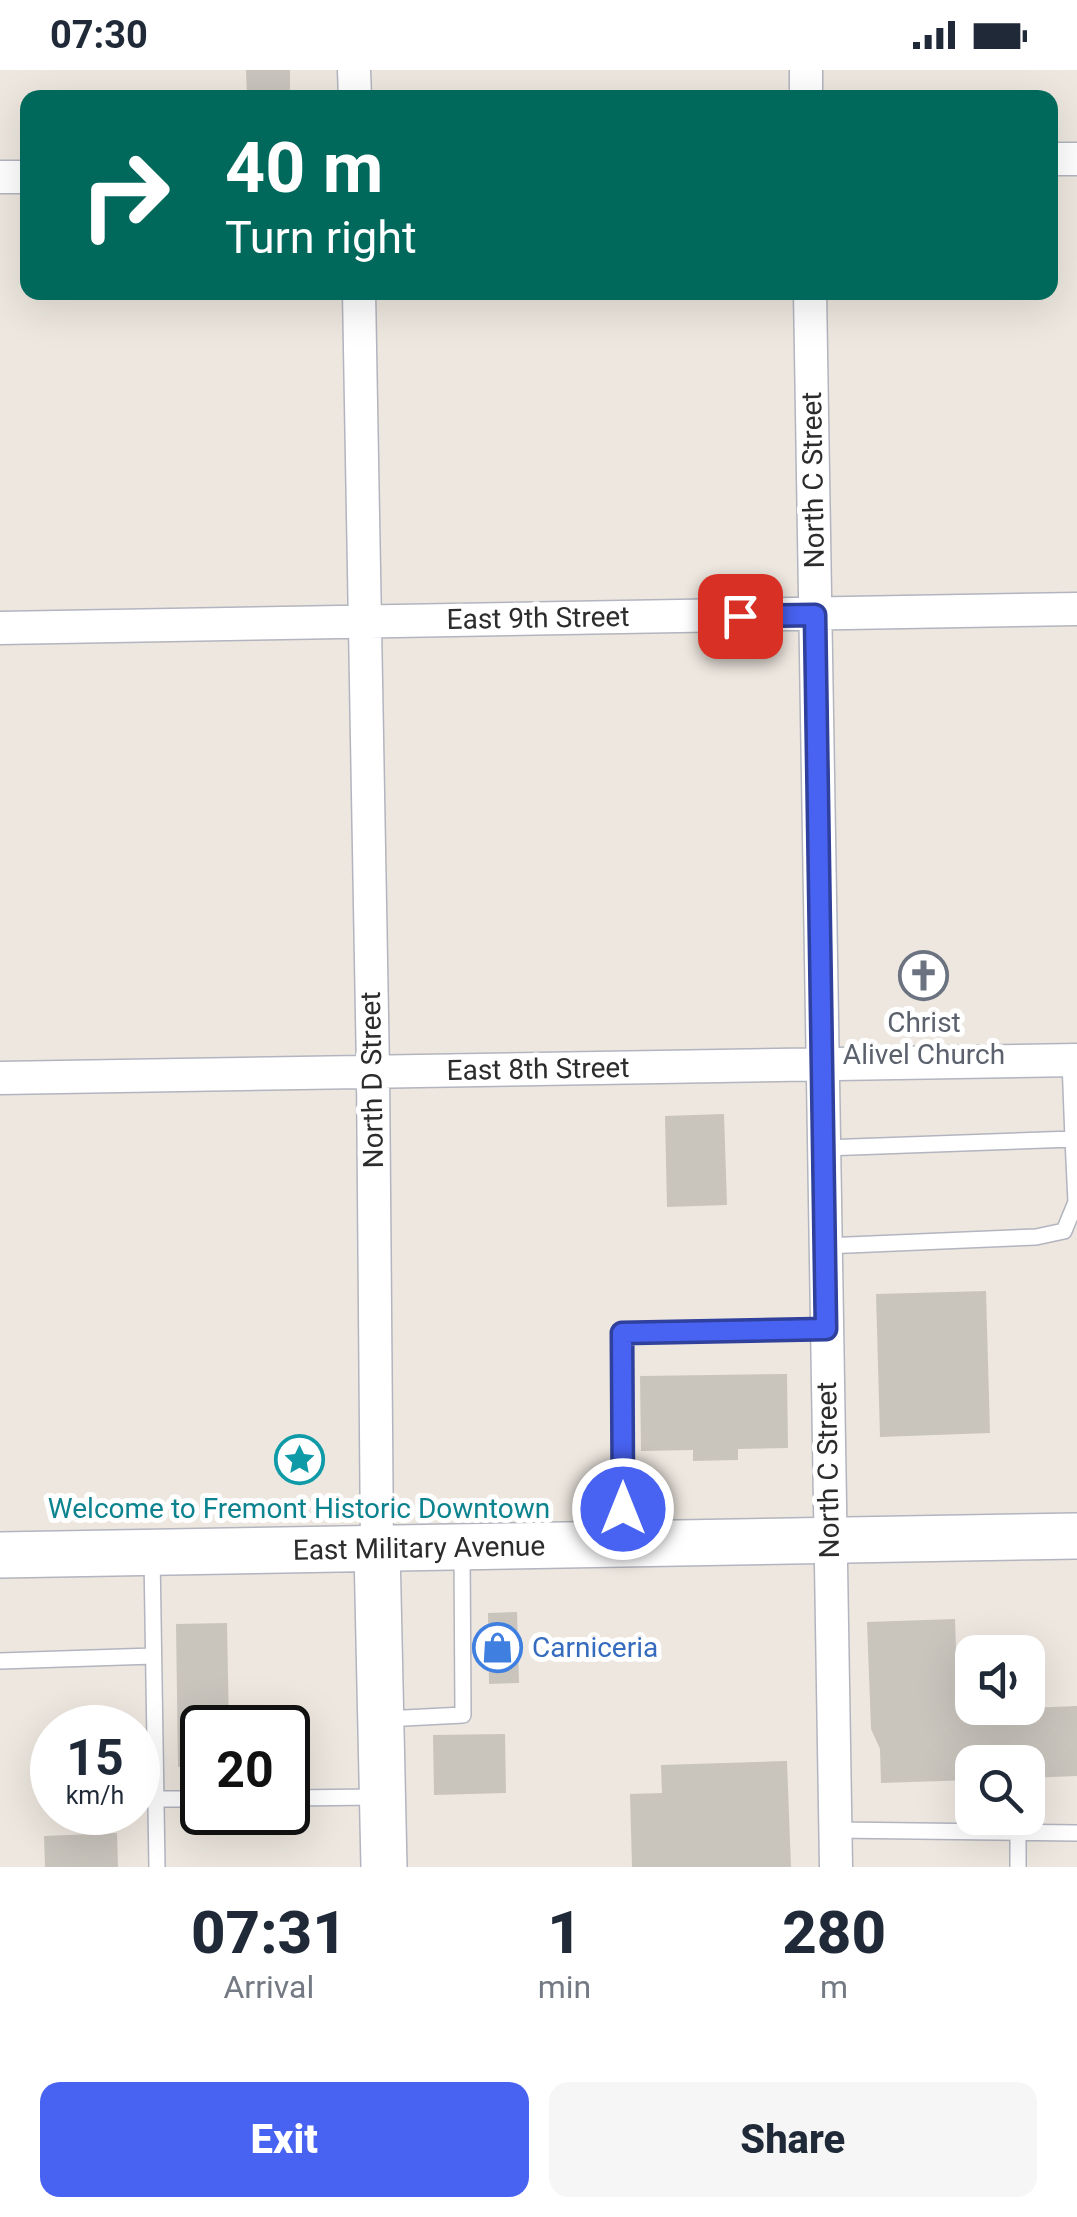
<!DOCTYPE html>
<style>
body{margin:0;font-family:Roboto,sans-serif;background:#f6f6f7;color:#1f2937;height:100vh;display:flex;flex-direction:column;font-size:38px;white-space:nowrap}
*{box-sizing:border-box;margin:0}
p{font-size:32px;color:#747a83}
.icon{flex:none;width:55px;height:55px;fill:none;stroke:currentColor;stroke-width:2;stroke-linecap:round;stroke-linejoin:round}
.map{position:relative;height:1797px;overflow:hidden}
.panel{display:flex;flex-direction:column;background:#fff;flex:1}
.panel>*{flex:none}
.guide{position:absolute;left:20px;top:20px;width:1038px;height:210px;border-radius:20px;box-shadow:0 10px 40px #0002;background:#00695c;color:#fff;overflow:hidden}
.controls{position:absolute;left:955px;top:1565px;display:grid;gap:20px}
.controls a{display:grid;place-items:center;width:90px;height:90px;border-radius:20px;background:#fff;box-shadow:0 10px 40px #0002;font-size:50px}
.speed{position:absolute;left:30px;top:1635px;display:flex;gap:20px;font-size:50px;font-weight:700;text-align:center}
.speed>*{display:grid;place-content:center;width:130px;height:130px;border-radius:50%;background:#fff;box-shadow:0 10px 40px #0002;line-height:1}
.speed small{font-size:25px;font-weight:400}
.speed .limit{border:5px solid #111;border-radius:15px;background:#fff;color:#111}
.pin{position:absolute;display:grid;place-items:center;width:85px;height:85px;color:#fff;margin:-42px;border-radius:20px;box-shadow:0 5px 15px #0006}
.me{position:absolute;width:110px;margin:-55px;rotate:0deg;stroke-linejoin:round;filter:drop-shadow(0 0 8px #0008)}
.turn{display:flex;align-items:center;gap:35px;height:210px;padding:0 40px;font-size:45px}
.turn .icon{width:130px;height:130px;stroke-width:2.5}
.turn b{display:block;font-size:70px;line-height:85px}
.eta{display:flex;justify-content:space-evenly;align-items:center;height:170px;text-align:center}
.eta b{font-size:60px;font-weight:800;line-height:70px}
.action{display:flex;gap:20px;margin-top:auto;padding:20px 40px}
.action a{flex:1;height:115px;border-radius:20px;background:#4862f1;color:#fff;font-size:40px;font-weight:800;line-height:115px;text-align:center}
.action a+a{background:#f6f6f7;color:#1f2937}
.status{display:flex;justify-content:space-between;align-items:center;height:70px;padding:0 50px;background:#fff;direction:ltr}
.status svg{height:28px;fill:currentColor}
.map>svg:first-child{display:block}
.building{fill:#c9c5bd}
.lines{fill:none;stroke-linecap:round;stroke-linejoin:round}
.service-casing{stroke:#b2b5bf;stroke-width:18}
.minor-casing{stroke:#b2b5bf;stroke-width:35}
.secondary-casing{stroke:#b2b5bf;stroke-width:48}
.service{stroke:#fff;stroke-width:15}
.minor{stroke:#fff;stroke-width:32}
.secondary{stroke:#fff;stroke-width:45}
.route-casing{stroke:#2f409d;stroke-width:25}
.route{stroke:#4862f1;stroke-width:18}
.labels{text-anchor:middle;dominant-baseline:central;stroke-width:10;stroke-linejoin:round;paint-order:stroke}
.street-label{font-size:28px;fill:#2c2c2c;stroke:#fff}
.worship-label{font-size:28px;fill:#5b616d;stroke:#fff}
.culture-label{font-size:28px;fill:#0d838f;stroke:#fff}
.shop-label{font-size:28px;fill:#366cbe;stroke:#fff;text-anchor:start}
</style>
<div class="status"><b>07:30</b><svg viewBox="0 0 49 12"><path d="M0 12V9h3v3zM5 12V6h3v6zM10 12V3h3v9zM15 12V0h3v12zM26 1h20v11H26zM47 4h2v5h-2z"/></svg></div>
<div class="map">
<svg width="1077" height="1797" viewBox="0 0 1077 1797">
<rect width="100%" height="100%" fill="#ede7df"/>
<path class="building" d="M246,0h44v28h-43z
M724,1044l3,91 -60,2 -2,-91z
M986,1221l4,142 -110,4 -4,-143z
M787,1304l1,74 -50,1v11l-45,1v-11l-52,1 -1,-75z
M517,1542l2,71 -30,1 -1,-71z
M955,1549l3,92 119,-5v70l-49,2v-16h-56v18l-91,3 -1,-34 -9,-20 -4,-107z
M227,1553l2,105h-27v38l-24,1 -2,-143z
M505,1664l1,59 -72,2 -1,-60z
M787,1691l4,106h-159l-2,-73 32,-1 -1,-28z
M117,1763l1,34h-73l-1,-31z"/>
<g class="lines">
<defs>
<path id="service" d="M824,1078l249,-9 -3,-78
M825,1176l211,-9 28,-6 12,-29 -3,-63h4
M624,1470l-2,-207 204,-4
M152,1486l5,311
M0,1591l153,-5
M385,1649l78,-4 -1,-164
M288,1728l90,-1
M156,1729h46
M835,1760l242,3
M1018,1797v-34"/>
<path id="minor" d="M354,0l1,28
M806,0v28
M1050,89h27
M0,107h28
M359,222l14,780 4,477
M810,222l26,1575
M0,558l1077,-19
M0,1008l1077,-18"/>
<path id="secondary" d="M377,1479l7,318
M0,1485l1077,-19"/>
</defs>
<use href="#service" class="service-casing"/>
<use href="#minor" class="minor-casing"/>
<use href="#secondary" class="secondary-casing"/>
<use href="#service" class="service"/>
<use href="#minor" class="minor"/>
<use href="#secondary" class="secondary"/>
</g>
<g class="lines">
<defs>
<path id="route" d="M623,1439l-1,-176 204,-4 -11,-714 -75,1"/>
</defs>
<use href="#route" class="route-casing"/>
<use href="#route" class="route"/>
</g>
<defs>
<symbol id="church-ring" viewBox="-11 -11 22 22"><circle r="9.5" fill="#fff" stroke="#6b7280" stroke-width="1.5"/><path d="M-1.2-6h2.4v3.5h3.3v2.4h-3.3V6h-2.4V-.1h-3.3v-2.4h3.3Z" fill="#6b7280"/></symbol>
<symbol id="sight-ring" viewBox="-11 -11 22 22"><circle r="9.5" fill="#fff" stroke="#0f9aa8" stroke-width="1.5"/><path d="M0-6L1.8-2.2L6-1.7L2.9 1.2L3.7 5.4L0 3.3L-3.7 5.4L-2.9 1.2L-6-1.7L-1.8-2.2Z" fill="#0f9aa8"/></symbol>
<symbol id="shop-ring" viewBox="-11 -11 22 22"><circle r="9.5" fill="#fff" stroke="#3f7fe0" stroke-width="1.5"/><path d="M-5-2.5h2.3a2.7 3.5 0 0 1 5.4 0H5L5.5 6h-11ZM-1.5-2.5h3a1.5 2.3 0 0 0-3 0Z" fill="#3f7fe0"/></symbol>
</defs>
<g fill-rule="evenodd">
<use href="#church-ring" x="896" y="878" width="55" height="55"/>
<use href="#sight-ring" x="272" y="1362" width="55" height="55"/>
<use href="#shop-ring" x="470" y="1550" width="55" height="55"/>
</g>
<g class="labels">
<g class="street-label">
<text transform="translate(813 410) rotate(-91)">North C Street</text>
<text transform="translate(538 548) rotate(-1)">East 9th Street</text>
<text transform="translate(538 999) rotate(-1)">East 8th Street</text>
<text transform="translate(372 1010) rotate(-91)">North D Street</text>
<text transform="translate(828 1400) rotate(-91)">North C Street</text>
<text transform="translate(419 1478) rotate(-1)">East Military Avenue</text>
</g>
<g class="worship-label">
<text x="924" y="952">Christ<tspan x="924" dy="32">Alivel Church</tspan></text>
</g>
<g class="culture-label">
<text x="299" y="1438">Welcome to Fremont Historic Downtown</text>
</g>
<g class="shop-label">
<text x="532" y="1577">Carniceria</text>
</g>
</g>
</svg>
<div class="controls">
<a><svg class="icon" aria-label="sound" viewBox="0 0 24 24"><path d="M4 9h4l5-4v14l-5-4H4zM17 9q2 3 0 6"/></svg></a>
<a><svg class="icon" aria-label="search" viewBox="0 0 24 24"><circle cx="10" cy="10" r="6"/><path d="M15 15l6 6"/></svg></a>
</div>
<div class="speed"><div>15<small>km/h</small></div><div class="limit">20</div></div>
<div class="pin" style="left:740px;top:546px;background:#d93025"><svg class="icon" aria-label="arrive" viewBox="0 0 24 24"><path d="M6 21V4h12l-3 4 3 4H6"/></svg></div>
<svg class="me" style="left:623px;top:1439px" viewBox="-20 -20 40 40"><circle r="17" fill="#4862f1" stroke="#fff" stroke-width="3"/><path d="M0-11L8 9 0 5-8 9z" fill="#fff"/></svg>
<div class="guide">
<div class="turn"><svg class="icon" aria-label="right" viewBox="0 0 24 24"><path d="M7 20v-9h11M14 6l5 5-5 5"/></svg><div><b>40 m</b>Turn right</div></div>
</div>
</div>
<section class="panel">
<div class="eta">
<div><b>07:31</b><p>Arrival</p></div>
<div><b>1</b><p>min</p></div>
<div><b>280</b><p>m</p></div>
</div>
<div class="action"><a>Exit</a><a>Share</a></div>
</section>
